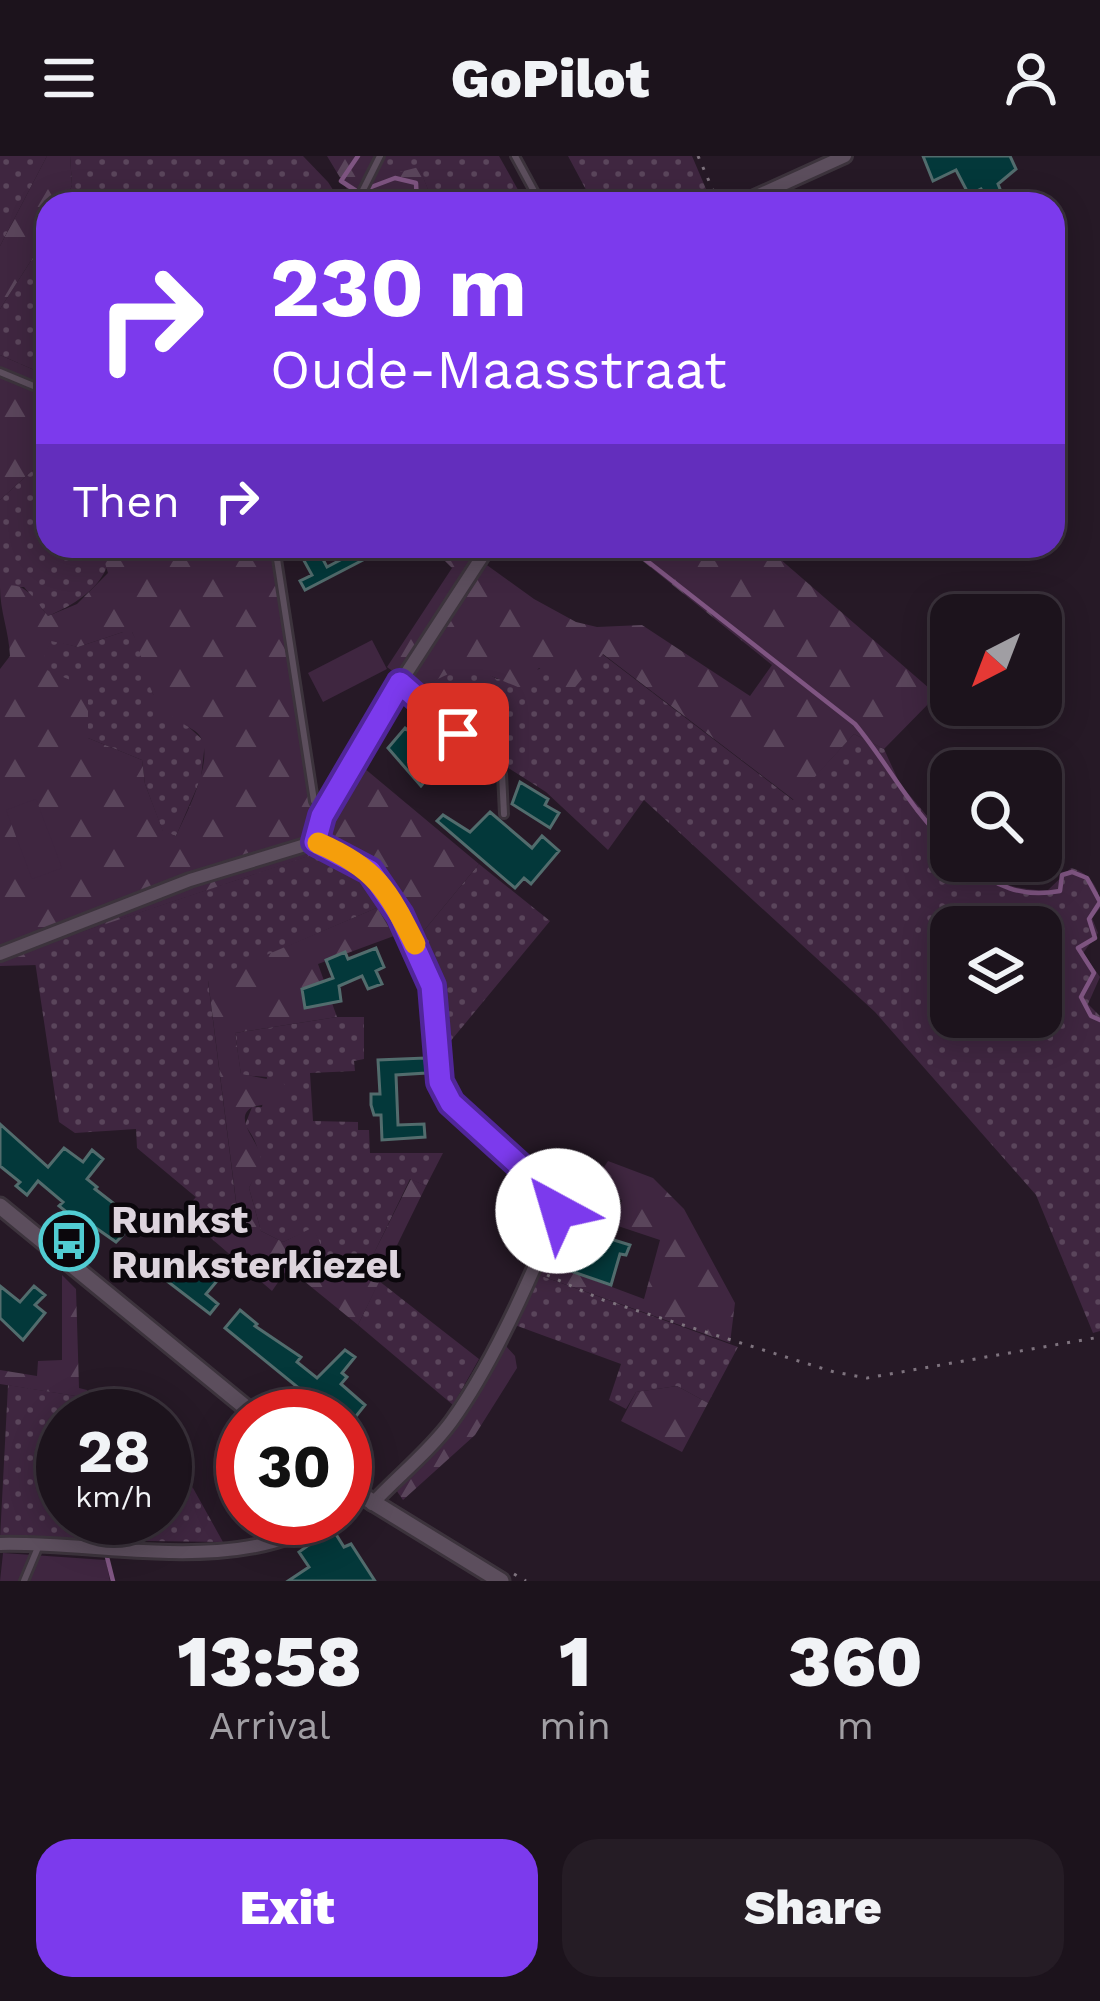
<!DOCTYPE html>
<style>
body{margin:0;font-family:"Work Sans",sans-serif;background:#251c25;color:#f1f3f6;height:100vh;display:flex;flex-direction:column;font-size:45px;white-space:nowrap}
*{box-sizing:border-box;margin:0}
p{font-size:39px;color:#a09ea3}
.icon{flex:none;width:66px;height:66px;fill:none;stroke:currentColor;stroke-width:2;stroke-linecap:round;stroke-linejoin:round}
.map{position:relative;height:1425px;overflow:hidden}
.details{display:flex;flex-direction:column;background:#1c131c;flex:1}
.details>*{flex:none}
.hud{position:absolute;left:36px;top:36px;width:1029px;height:366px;border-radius:36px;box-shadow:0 6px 30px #0003,0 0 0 3px #3a323b;background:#7c3aed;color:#fff;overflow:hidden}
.needle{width:78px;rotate:222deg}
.buttons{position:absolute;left:930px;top:438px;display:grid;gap:24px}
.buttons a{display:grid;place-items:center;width:132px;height:132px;border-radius:24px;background:#1c131c;box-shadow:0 6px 30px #0003,0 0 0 3px #3a323b;font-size:60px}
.speed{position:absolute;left:36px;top:1233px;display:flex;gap:24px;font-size:60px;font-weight:700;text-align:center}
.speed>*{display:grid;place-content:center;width:156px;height:156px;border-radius:50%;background:#1c131c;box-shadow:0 6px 30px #0003,0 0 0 3px #3a323b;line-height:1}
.speed small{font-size:30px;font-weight:400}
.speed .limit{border:18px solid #d22;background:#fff;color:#111}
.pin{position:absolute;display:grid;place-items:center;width:102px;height:102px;color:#fff;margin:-51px;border-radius:24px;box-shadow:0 6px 18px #0006}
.me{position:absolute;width:132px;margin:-66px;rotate:321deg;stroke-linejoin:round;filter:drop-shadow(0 0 9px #0008)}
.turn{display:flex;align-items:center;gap:42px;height:252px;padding:0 36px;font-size:54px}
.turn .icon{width:156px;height:156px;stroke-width:2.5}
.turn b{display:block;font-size:84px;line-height:102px}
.then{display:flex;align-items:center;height:114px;padding:0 36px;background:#0003;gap:24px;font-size:45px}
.eta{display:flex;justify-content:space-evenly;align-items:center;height:204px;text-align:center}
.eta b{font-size:72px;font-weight:800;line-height:84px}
.primary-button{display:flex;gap:24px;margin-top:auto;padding:24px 36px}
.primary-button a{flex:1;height:138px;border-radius:36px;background:#7c3aed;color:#fff;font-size:48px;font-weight:800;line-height:138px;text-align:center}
.primary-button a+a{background:#251c25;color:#f1f3f6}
header{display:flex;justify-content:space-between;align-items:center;height:156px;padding:0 36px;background:#1c131c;font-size:54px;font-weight:800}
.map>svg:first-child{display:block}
.grass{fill:url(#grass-dots);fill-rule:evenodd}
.forest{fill:url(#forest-firs);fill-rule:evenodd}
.park{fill:#3f2640}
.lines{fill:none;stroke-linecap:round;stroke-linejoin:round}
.stream{stroke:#7f5582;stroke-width:4.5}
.building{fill:#03383a;stroke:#526c6d;stroke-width:3}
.service-casing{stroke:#3c333c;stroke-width:12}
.minor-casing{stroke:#3c333c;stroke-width:18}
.tertiary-casing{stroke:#3c333c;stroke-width:21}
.path{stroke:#7e737e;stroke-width:3;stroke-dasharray:3 9;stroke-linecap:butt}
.service{stroke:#5c4e5d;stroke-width:6}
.minor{stroke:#5c4e5d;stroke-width:12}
.tertiary{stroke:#5c4e5d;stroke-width:15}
.route-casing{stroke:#51269a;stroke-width:30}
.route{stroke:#7c3aed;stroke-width:21}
.slow{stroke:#f59e0b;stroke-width:21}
.labels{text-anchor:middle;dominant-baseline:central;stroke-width:9;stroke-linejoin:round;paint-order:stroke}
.poi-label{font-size:39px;font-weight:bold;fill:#ddd4dd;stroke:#0b070c;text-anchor:start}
</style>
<header><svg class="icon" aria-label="menu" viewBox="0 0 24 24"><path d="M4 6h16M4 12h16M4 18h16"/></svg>GoPilot<svg class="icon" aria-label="person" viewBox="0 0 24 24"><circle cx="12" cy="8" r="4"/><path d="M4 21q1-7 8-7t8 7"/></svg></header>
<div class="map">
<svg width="1100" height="1425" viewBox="0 0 1100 1425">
<defs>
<pattern id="grass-dots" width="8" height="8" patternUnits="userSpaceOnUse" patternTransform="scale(3)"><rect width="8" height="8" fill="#3f2640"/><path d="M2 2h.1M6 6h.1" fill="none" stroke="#5a455b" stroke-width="1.8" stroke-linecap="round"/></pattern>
<pattern id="forest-firs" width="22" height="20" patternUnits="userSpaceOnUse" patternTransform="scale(3)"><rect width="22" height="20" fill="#3f2640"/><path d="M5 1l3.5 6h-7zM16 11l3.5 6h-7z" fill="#5a455b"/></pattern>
</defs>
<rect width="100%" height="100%" fill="#261926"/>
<path class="grass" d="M0,0h47l-47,90z
M70,0h233l25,26 14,22h-277l7,-19z
M380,0h119l27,48h-92l-15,-36 -36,9 -5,-19z
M568,0h124l20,47 -125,1 5,-3z
M48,78v142l-48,-21v-46z
M34,313l14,6v71h75l-11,4c-5,34 -33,53 -64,66l-24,-29h-24v-87z
M123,476h9l11,21 10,41 52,48 -4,36 -25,58 -13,-4 -18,-48 -3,-24 -54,-22v-38l-49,-33 12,-27 27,7z
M602,498l191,146 61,-66 30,15 16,35 51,60v17c18,0 22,7 37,16 17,9 41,14 60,13l23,-22c19,5 29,20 29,40l-8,10 6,15 -15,20 17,24 -12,27 12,12v315l-7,2 -57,-138 -161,-183 -231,-212 -36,50 -62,-58 -44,-28 -84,-74c30,-17 47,-32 79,-11zM951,771h90v90h-90z
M312,688l45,25 31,34 -180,78 32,253 -103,-86 -1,-19 -61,4 -16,-11 -26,-174 281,-94z
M479,708l71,57 -106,128 -6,-59 -21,-51z
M337,861h27v42l-10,2 1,10 -45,2 3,48 45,1v8h11l1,23h73l-17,33 -16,-7 -48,99 -11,7c-42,-15 -19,-30 -39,-56l-29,13 -22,-11 -12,-43c13,-27 14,-38 -4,-63l7,-18h10l5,-30 -26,-2 -6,-42z
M539,1119l199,72 -30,56 -31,-17 -41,6 -10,17 -17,-9 12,-36 -109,-40z
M379,1125l100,78 -26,46 -95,-80z
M8,1229l74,12 2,19h-21v102h102l2,-54 26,24 30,54 -223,-3z"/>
<path class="forest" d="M47,0h23l2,29 -7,19h-17v30l-48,75v-63z
M327,0h50l7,20 35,-9 15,37h-78z
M0,199l48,21v99l-14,-6 -34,31z
M123,390h149l40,256 9,4 37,-43 121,101 -62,75c-27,-54 -43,-88 -106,-105l4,20 -281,94 3,17 -37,1v-297l10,-13c-1,-25 -10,-44 -10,-69 25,-8 34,12 48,29l29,-12 31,-31 -5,-17zM123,476h9c10,20 12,42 21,62 9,20 25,26 42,37 26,19 -9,82 -19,105l-13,-5 -18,-47 -3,-24 -54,-22v-38l-4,-14 -44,-19 11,-26 27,6z
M454,390h23l-4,9 61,44 42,23 21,5 45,-2 108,71 22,-31 -148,-119h141l172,149 -53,54 -30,-15 -60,66 -191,-146 -32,38 -32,-24 -19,20c-53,-21 -49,-28 -102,2l-31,-23 65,-99 -8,-8z
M388,747l14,30 -84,31 19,53 -102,16 6,41 42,8 5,8 -8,11c-7,2 -23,4 -29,7 -19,12 12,37 10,53 -1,9 -8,19 -12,27l12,43 22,11 29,-14c20,26 -3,42 39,56l11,-7 49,-98 15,7 -68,139 -70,-57 -16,23 -90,-78 14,-16 44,35 -32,-252z
M608,1005l45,17 31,31 51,94 -5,40 -191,-68 6,-13 99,37 16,-59 -45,-15 7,-25 -31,-13z
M62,1119l14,14 3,99 8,2 3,26h-6l-2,-19 -82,-13v-14l37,6 1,-15 24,-1z
M505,1189l10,11 2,12 -42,67 -72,65 -9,-13 67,-68 36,-69z
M677,1230l31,17 -26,49 -61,-31 15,-29z"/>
<path class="park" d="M372,484l15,29 -64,33 -15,-29z
M36,643l26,69 -30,11 -26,-69z
M3,1397l103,7 4,21h-110z"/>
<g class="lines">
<path class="stream" d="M358,0l-17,25 17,11 37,-14 21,5 1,21
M628,390l227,178c34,41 56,87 96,123
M966,705c29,26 56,37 94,30l2,-16 10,-3 15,6 13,24 -11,17 6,19 -17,10 16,25 -13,24 10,19 9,4
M107,1401l6,24"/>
</g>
<path class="building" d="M923,0h87l6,13 -18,15 8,20h-15l-10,-15 -12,6 -13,-25 -23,11z
M296,390h20l11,21 34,-18 -1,-3h30l-85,44 -5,-9 12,-6z
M405,572l38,32 -22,26 -33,-38z
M520,626l28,17 -3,6 14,8 -9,15 -38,-24z
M490,656l42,36 10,-12 17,15 -28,33 -7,-6 -9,10 -78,-67 6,-6 27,17z
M376,792l8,19 -8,4 6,13 -14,5 -6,-13 -23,10 2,15 -36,7 -3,-19 31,-11 -7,-18 19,-8 3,7z
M425,902l1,15 -30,2 2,50 26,-1 1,13 -43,3 -1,-25h-7l-3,-10v-11h9l-2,-34z
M0,968l48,43 16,-19 19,14 9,-12 11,9 -16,20 10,8 -2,2 40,31 -13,16 -6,6 -40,-28 -2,4 -15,-12 4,-4 -25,-21 -11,14 -11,-9 4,-4 -20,-16z
M575,1072l55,17 -4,10 -6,-1 -9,31 -49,-17z
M187,1101l30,24 -11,13 12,10 -8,10 -43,-33z
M0,1130l20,16 14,-16 11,9 -10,10 10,8 -22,27 -23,-22z
M240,1154l17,14 -2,2 46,31 -4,5 20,16 28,-28 10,7 -13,16 5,4 -6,7 24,21 -20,25v-14h-8l-20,-13 -92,-75z
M332,1372l12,19 7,-3 24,37h-87l21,-14 -10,-15z"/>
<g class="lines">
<defs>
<path id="service" d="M515,0l26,48
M356,48l24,-48
M0,216l48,20
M275,390l39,255 6,12
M400,527l102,91 2,40
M24,1425l15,-36"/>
<path id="minor" d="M739,48l106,-48
M315,686l55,29 30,44 32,71 8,96 10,21 108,99v9c-27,67 -65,153 -107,211 -23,31 -53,54 -79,82
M315,686l7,-26 78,-133 89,-137
M0,798l190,-74 125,-38
M0,1388c99,-3 241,33 326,-26"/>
<path id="tertiary" d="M0,1050l256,210
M345,1329l156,96"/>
</defs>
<use href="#service" class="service-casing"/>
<use href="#minor" class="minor-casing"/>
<use href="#tertiary" class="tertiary-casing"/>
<path class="path" d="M698,0l21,48
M547,1119l56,25 231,72 33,6 233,-41
M514,1418l12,7"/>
<use href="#service" class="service"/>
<use href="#minor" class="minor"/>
<use href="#tertiary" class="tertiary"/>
</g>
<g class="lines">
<defs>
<path id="route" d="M458,578l-58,-51 -78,133 -7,26 55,29 30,44 32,71 8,96 11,21 102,93 5,15"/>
</defs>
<use href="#route" class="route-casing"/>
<use href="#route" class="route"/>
<path class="slow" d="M318,687c58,25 69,46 97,101"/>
</g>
<defs>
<symbol id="bus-ring" viewBox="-11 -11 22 22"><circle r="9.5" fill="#0b070c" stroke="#51ccd2" stroke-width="1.5"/><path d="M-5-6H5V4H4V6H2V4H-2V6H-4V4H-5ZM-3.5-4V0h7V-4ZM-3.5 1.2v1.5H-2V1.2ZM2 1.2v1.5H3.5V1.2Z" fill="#51ccd2"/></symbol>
</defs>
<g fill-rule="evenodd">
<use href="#bus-ring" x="36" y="1052" width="66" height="66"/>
</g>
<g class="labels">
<g class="poi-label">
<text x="111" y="1063">Runkst<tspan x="111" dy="45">Runksterkiezel</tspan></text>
</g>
</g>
</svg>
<div class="buttons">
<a><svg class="needle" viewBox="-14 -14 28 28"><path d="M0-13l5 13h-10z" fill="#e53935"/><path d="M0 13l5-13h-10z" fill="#a09ea3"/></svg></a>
<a><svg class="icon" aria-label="search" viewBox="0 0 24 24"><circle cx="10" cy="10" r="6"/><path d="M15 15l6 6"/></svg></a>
<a><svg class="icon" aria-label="layers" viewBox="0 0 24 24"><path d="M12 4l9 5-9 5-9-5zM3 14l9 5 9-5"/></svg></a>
</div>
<div class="speed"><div>28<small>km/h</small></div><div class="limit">30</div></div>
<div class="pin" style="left:458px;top:578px;background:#d93025"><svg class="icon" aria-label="arrive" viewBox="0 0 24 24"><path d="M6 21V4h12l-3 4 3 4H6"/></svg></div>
<svg class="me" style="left:558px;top:1055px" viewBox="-20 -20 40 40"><circle r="19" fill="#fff"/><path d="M0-13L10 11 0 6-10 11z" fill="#7c3aed"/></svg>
<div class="hud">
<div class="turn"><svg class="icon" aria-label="right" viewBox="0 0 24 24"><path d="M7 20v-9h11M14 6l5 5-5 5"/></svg><div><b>230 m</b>Oude-Maasstraat</div></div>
<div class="then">Then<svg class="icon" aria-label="right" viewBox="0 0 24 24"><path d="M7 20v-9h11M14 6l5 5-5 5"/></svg></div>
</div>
</div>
<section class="details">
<div class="eta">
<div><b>13:58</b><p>Arrival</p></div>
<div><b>1</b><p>min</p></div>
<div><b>360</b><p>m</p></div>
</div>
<div class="primary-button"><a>Exit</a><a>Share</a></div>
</section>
